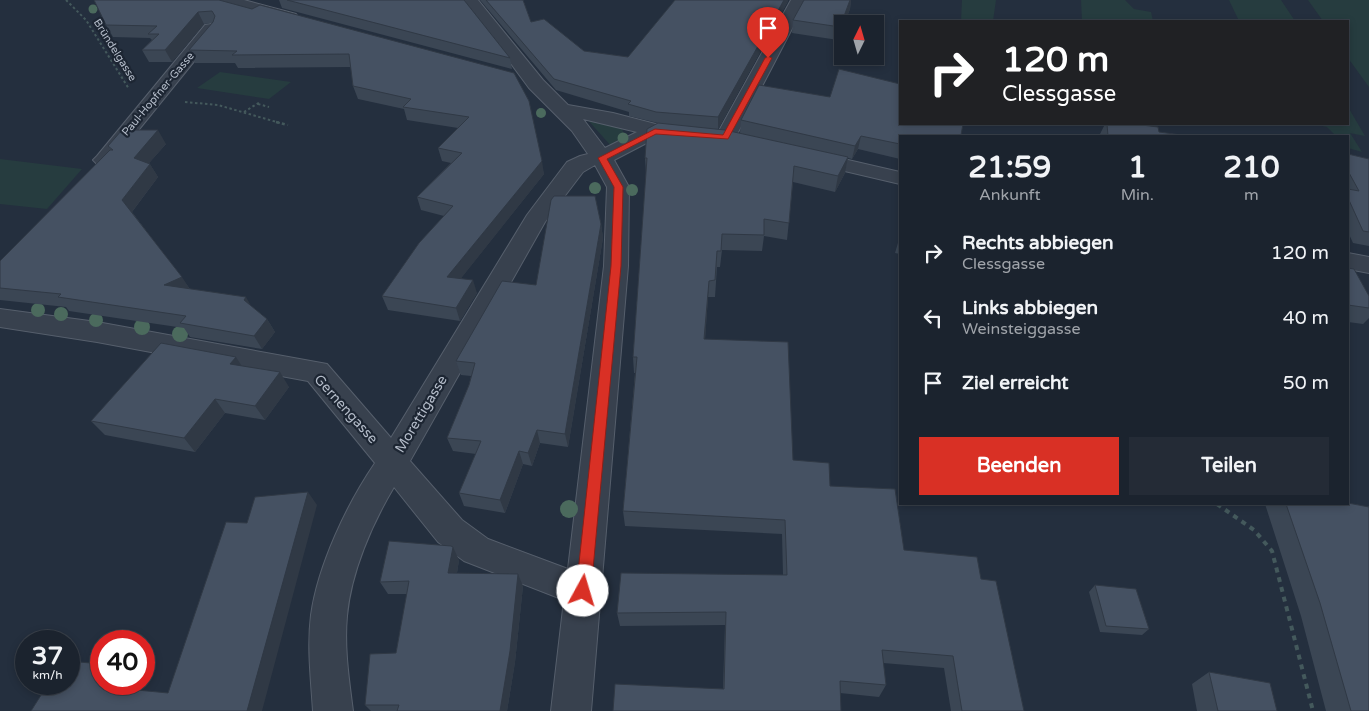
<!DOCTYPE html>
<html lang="de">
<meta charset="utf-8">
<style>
body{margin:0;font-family:"Varela Round",sans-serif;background:#242b36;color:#f1f3f6;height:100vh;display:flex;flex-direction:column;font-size:19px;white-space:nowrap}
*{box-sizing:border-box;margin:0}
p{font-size:16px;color:#a0a4aa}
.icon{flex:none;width:28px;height:28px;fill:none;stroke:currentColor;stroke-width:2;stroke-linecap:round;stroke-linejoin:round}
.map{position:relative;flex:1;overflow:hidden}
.details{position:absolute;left:899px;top:135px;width:450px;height:370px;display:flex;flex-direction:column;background:#1b232e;border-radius:0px;box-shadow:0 2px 8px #0003,0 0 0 1px #39404a}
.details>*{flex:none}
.top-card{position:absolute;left:899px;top:20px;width:450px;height:105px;border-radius:0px;box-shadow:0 2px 8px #0003,0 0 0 1px #39404a;background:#202124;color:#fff;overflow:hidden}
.needle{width:32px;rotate:5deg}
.buttons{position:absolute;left:834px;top:15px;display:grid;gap:10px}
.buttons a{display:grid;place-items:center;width:50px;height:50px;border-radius:0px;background:#1b232e;box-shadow:0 2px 8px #0003,0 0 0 1px #39404a;font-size:25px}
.speed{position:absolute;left:15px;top:630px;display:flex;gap:10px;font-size:25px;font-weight:700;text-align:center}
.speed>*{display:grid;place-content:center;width:65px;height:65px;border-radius:50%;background:#1b232e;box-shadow:0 2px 8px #0003,0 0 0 1px #39404a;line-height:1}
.speed small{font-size:12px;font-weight:400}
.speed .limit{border:8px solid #d22;background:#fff;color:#111}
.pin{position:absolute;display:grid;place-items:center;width:42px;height:42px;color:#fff;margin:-51px -21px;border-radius:50% 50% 50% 0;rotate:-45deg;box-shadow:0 0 5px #0007}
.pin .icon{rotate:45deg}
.me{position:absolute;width:55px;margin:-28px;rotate:6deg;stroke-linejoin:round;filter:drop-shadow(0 0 4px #0008)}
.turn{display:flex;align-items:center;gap:18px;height:105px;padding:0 20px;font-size:22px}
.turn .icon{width:65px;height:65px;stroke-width:2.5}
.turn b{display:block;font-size:35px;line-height:42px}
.eta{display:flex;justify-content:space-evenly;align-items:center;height:85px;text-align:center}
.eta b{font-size:30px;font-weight:700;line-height:35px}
.action{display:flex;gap:10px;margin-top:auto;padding:10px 20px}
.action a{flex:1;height:58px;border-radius:0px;background:#d93025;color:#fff;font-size:20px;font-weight:700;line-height:58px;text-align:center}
.action a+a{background:#242b36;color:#f1f3f6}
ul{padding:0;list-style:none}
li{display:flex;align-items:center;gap:15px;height:65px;padding:0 20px}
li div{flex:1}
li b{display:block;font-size:19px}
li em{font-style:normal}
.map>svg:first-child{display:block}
.green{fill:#263c3f}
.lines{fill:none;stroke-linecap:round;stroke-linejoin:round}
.minor-casing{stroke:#565f6c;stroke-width:2}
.path-far2{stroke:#44595c;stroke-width:2;stroke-dasharray:2.5 2.5;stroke-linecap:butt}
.path-far1{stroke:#44595c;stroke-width:2.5;stroke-dasharray:3 3;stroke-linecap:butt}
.path{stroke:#44595c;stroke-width:4;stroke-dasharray:5 5;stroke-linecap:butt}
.minor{fill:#38414e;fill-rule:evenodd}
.tree{fill:#4b6a5d}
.wall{fill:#3b4654}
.shaded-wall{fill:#303945}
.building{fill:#455162;stroke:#303945}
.route{fill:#d93025;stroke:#8d1f18}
.labels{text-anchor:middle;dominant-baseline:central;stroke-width:4.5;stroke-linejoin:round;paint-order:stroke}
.far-street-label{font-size:11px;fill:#b4bcc9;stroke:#1d2633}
.street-label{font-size:14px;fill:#b4bcc9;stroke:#1d2633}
</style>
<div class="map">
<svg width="1369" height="711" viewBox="0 0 1369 711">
<rect width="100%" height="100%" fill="#242f3e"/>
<path class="green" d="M962,0h34l-3,21 -7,-2 -25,2z
M1081,0h44l9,9 17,3 2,9h-71z
M1229,0h52l14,21h-56z
M1308,0h61v87l-21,-29v-37h-25z
M220,72l71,10 -22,17 -72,-11z
M1348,107l17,29 -15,-3 12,19 -14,-4v-12h-12l-9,-9 -14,-3h35z
M586,118l35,8 5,14 -14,7z
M0,159l82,10 -35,40 -47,-5z"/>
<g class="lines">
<defs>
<path id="minor" d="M218,0h26l52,14 2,3 -2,3 -6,2 -70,-19z
M462,0h16l65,80 25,25 45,8 58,15 3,4 -3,4 -13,1 -44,23 15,27 -1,79 -37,445h-40l13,-111 -100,-39 -26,-19 -44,-55c-22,37 -43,85 -47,129 -3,31 2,64 6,95h-40c-2,-32 -6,-64 -2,-96 7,-50 36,-111 64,-152l-67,-82 -211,-39 -97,-15v-18l97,13 230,42 64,74 136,-223 40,-53 13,-6 8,-2 -16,-23 -43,-43 -37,-50 -25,-29zM583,119l54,13 -32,16zM595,165l12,22 -3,79 -36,303 -80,-30 -26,-19 -52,-59 135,-239 38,-50z
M791,0h16l-72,138 -3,4 -7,2 -7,-2 -3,-4z
M211,24l6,1 2,4 -2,4 -106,131 -7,2 -7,-2 -4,-4 4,-4 108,-131z
M809,151l91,21v12l-98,-23 -3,-4 3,-4z
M1348,253l21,4v16l-21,-4z"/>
</defs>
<use href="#minor" class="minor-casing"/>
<path class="path-far2" d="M66,0l20,20 43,69
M185,102l33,3 62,18
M258,104l11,3
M244,112l16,-10"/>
<path class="path-far1" d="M276,122l12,3"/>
<path class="path" d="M1217,504l37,26 18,21 41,160"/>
<use href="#minor" class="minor"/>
</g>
<g class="tree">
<circle cx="93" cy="9" r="4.5"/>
<circle cx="541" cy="113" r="5"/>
<circle cx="623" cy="138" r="5.5"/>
<circle cx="595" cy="188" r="6"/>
<circle cx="632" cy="190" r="6"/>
<circle cx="38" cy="310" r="7"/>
<circle cx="61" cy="314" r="7"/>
<circle cx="96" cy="320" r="7"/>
<circle cx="142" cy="327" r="8"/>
<circle cx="180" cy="334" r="8"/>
<circle cx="569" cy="509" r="9"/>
</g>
<path class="wall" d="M94,0l158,9 262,64 30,101 -83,104 16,15 -17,28 -72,-11 -6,-14 62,-80 -23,-6 -4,-13 34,-34 -9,-2 -4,-13 20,-20 -51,-8 -3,-11 -46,-10 -5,-13 -2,-19 -113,1 -3,-5h-40l-6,-13 23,-27 -8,1 -32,38h-23l-7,-12 10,-10 -2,-2 -37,-1 -7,-12z
M279,0h185l46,58 2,11 -230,-61z
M480,0h43l8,22 53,29 44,6 160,-56 -70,128 22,4 1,-13 159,16v23l-42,-10 -6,10 -4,-1 -3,15 -10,19 -42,-10 -6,58 -23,-4 -2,15 -40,-1 -2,17h-3l-2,30h-7l-3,42 88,121 37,26 74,64 77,29 43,132h-73l-7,-43 -61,-5 3,22 -7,12 -39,-4 -117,-4 2,-64 -105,1 -3,-13 166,-38 -1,-41 -157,-8 -2,-15 12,-138h-1l-1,-16 13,-183 -1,-16 13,-35 -29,-7v-4l-73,-22z
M804,0h47l-1,9 -12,31 -46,-7 1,-13z
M1105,124h29l25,8 30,4h-89v-2z
M166,144l-17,19 9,14 -26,35 58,77 60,16 17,14 8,13 -13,17 -72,-12 -6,-9 -115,-17 -3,-4 -66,-7v-39l111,-111 -3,-4z
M1348,154l21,5v87l-16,-3 -5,-11z
M601,224l2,14 -35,209 -28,-4 -8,23 -9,-2 -18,49 -41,-7 -5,-13 17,-39 -23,-3 -6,-13 22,-53 2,-9 -10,-1 -5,-14z
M900,236v18l-5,-1z
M1348,268l21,28v22l-6,6 -15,-2z
M242,366l47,21 -24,33 -40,-7 -30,39 -90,-17 -14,-14z
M1265,504h83l20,3 1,-1v205h-43l-25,-95z
M459,560l-2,13 66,13 -8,76 -8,49h-136l-6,-6 31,-52 11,-59h-19l-8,-12z
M1095,585l54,44 -7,6 -42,-3 -11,-40z
M1209,672l68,39h-80l-5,-27z"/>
<path class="shaded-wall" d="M784,0h4v1l-70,128v-12z
M850,0h1l-1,9 -6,15h-2v4l-4,12 2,-13z
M198,12l6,12 -32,38 -7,-12z
M158,130l8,14 -24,27 -8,-13z
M861,136l-3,13 -6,10 3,-13z
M848,157l-3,16 -10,19 3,-16z
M542,161l2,13 -93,117 -4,-14z
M150,164l8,13 -27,36 -9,-13z
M601,224l2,14 -35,209 -3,-13z
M182,277l9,14 -27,-6z
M473,280l4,13 -17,28 -4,-13z
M709,281l-1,16 -4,58v-16z
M246,297l8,14 -10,-11z
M267,319l8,13 -13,17 -8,-13z
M236,357l9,14 -15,-7z
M280,372l9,15 -24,33 -10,-14z
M215,399l10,14 -30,39 -11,-14z
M537,430l3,13 -8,23 -4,-13z
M519,451l4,13 -18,49 -5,-13z
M308,492l9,13 -55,206h-15z
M453,547l6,13 -4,25 -7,-12z
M518,574l5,12 -8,76 -8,49h-7z
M108,684h22l-8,13 -16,-10z"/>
<path class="building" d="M94,0h125l33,9 8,-4 254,68 15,28 13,60 -95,116 26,3 -17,28 -74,-12 37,-53 34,-37 -36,-9 45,-44 -24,-5 31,-31 -66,-10 8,-8 -58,-13 -4,-32 -117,1 5,-4 -48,-1 24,-28 2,-6 -3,-5 -14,1 -33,38h-23l17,-16h-11l9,-8 -51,-1z
M287,0h177l46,58z
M486,0h37l8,22 13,-3 40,32 44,6 47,-57h109l-66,117 -62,-5 -28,-8 3,-3 -77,-22z
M804,0h46l-10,27 -47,-7z
M839,69l61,15v40h63l-2,11 4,1h-65v8l-39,-8 -6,10 -114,-26 18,-35 71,12z
M658,123l67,7 123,27 -10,19 -44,-10 -5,57 -25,-4v16l-42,-1 -1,17h-4l-2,29 -6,1 -5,58 84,3 5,118 36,3 1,23 65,3 9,61 73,7 4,22 15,2 28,130h-62l-9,-55 -71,-6 4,35 -46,-4 1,30h-228l2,-27 109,5 2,-77 -109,1 4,-40 166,2 -2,-55 -162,-9 14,-154h-4l14,-199h-2l2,-29z
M1107,124h27l24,3 1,5 30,4h-81z
M122,130h36l-24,28 16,6 -28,36 60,77 -18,8 82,12 -2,3 23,19 -13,17 -74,-13 6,-7 -128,-19 3,-3 -61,-6v-27l110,-111h3l-5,-4z
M1348,154l21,5v73l-6,-1 -15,-33v-9l11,2 -11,-20z
M554,196h41l6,28 -36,210 -28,-4 -9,23 -9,-2 -19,49 -41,-7 22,-52 -34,-3 22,-53 6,-22 -19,-2 46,-80 34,4 15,-85z
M1348,268l6,1 15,27v12l-21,-3z
M161,343l75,14 -6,7 50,8 -25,34 -40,-7 -31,39 -93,-17z
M308,492l-61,219h-216l17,-27h21v-23l32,3v20h7l-2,3 62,6 58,-171 21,1 8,-26z
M1348,503l21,4v204h-18l-31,-108 -34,-99h62z
M389,541l62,5 2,1 -5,26 70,1 -8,77 -10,60h-103l2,-6h-34l5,-51 26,-1 13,-72 -29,1z
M1095,585l41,4 13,40 -43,-3z
M1209,672l61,11 7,28h-59z"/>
<path class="route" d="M768,56l4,2 -44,81 -72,-5 -49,25 16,28 -2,79 -30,325 -3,5 -5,2 -5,-2 -2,-5 35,-325 3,-79 -16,-29 57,-29 68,6 42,-77z"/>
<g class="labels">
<g class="far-street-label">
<text transform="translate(115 50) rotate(58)">Bründelgasse</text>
<text transform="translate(158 94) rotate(-50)">Paul-Hopfner-Gasse</text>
</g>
<g class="street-label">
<text transform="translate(346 409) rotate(48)">Gernengasse</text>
<text transform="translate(421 414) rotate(-59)">Morettigasse</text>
</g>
</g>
</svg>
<div class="buttons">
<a><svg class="needle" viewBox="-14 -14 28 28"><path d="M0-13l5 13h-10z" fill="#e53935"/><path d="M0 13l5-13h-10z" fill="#a0a4aa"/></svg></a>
</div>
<div class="speed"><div>37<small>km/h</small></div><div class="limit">40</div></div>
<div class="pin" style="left:768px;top:58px;background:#d93025"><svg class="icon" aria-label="arrive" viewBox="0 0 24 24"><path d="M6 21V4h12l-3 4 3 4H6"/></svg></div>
<svg class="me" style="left:583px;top:591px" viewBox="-20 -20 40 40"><circle r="19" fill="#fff"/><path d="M0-13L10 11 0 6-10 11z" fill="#d93025"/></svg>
<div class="top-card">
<div class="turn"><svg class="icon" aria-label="right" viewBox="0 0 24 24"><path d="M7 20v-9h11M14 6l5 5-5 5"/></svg><div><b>120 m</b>Clessgasse</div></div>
</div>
<section class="details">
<div class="eta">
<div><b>21:59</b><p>Ankunft</p></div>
<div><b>1</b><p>Min.</p></div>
<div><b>210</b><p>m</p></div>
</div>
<ul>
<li><svg class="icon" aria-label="right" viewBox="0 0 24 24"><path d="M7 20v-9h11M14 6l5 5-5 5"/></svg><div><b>Rechts abbiegen</b><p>Clessgasse</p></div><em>120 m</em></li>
<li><svg class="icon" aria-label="left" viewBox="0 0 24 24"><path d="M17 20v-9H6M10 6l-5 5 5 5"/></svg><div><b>Links abbiegen</b><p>Weinsteiggasse</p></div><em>40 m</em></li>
<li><svg class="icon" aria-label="arrive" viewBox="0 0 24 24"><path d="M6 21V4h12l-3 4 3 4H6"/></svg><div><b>Ziel erreicht</b></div><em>50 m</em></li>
</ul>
<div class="action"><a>Beenden</a><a>Teilen</a></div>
</section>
</div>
